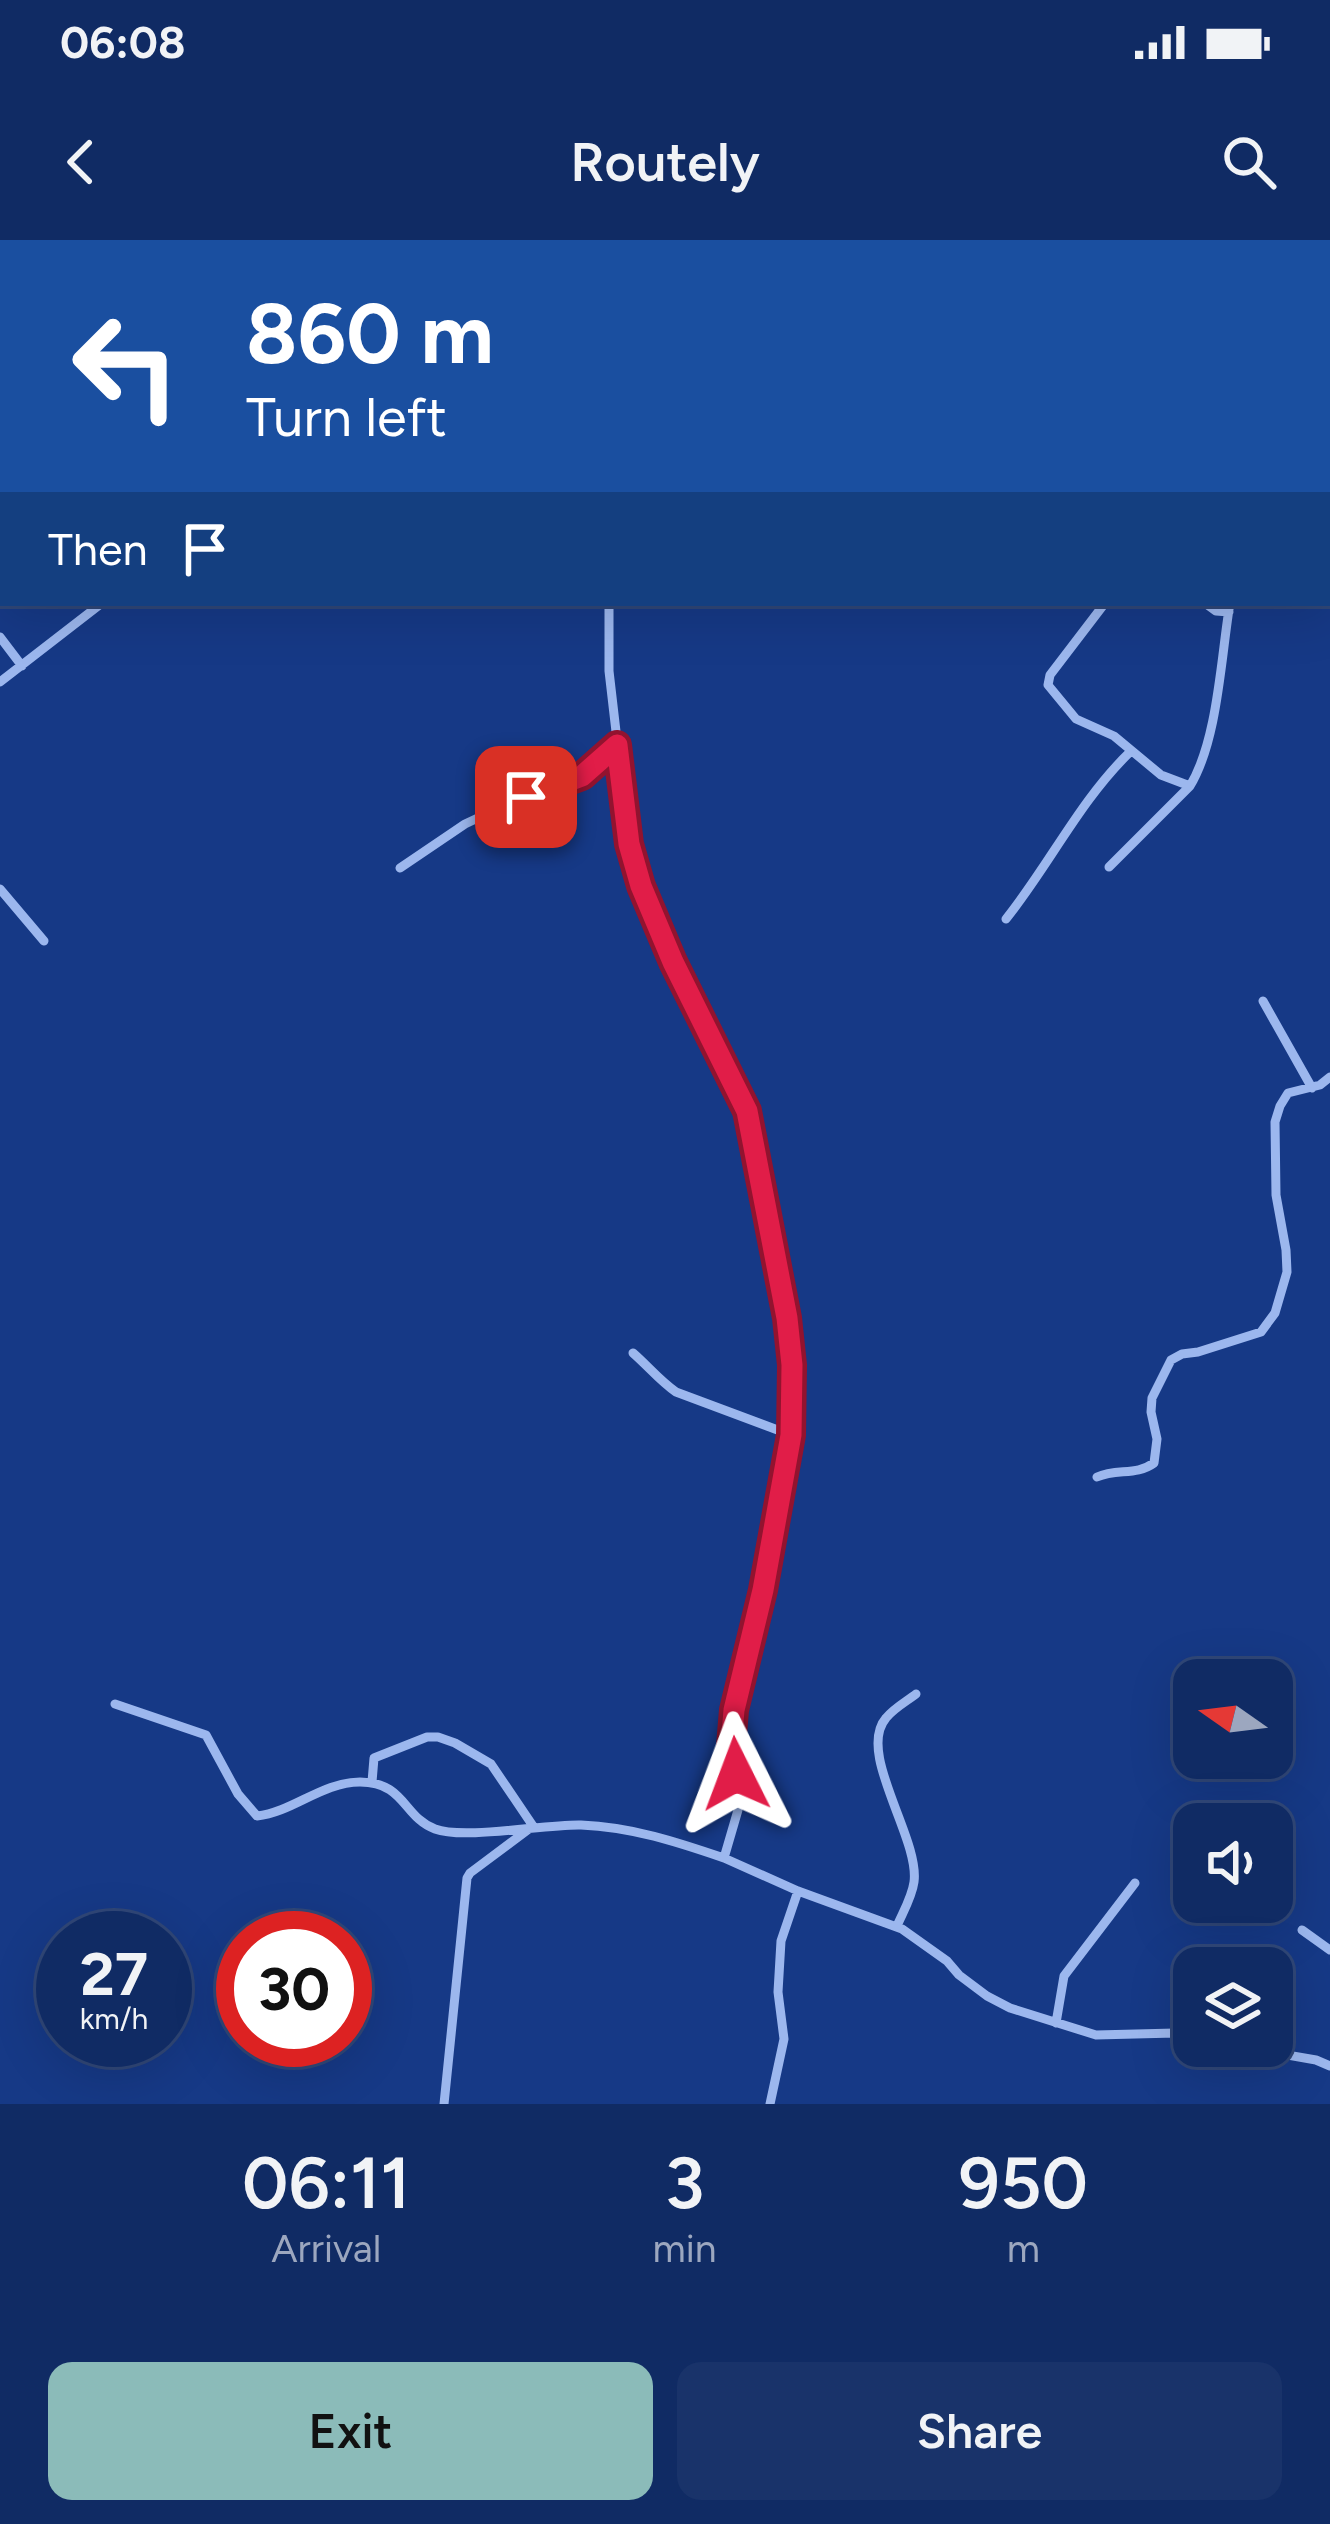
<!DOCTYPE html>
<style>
body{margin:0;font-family:Figtree,sans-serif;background:#19336a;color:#f1f3f6;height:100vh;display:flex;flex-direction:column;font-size:45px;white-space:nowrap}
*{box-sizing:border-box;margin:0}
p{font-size:39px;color:#9ca7bf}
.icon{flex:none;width:66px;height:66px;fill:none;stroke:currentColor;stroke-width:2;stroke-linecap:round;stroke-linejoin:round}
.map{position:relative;height:1864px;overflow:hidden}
.side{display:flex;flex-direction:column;background:#102b64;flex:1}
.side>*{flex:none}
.top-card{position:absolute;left:0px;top:0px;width:1332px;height:366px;box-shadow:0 12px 48px #0002,0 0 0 3px #304778;background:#1a4fa0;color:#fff;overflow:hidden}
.needle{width:78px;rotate:284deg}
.tools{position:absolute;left:1173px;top:1419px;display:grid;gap:24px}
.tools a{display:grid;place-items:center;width:120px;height:120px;border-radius:24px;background:#102b64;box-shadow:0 12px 48px #0002,0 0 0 3px #304778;font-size:60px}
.speed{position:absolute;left:36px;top:1671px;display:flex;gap:24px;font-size:60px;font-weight:700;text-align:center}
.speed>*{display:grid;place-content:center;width:156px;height:156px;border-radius:50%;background:#102b64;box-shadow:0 12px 48px #0002,0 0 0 3px #304778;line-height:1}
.speed small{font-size:30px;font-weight:400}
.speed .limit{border:18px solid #d22;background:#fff;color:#111}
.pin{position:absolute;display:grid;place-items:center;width:102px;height:102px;color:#fff;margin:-51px;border-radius:24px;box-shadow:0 6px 18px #0006}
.me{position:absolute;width:132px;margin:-66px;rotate:357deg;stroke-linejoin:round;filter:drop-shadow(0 0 9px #0008)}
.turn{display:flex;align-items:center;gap:42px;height:252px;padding:0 48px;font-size:54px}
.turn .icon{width:156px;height:156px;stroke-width:2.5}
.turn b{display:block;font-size:84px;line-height:102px}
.then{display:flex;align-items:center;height:114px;padding:0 48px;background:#0003;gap:24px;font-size:45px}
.eta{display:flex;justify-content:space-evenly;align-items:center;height:204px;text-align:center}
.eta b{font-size:72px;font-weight:600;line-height:84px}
.cta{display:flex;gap:24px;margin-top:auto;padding:24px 48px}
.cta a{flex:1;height:138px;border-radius:24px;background:#8bbbb9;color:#111;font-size:48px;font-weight:600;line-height:138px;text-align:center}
.cta a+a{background:#19336a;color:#f1f3f6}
.status{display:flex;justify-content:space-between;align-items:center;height:84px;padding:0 60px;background:#102b64;direction:ltr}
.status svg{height:33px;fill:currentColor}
header{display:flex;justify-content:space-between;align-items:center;height:156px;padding:0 48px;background:#102b64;font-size:54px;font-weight:600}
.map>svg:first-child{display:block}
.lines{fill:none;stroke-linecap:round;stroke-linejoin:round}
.minor{stroke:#9cb7ee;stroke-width:9}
.route-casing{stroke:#92132f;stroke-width:30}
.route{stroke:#e11d48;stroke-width:21}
</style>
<div class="status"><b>06:08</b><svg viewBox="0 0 49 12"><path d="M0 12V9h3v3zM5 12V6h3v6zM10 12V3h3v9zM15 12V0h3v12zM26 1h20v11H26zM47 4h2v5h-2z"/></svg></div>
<header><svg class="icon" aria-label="back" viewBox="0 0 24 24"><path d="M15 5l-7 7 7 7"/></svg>Routely<svg class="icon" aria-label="search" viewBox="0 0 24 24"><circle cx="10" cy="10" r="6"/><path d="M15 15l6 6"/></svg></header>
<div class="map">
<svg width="1330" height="1864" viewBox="0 0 1330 1864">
<rect width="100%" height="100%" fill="#163986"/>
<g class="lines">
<path class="minor" d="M167,0l3,3
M303,0l1,3
M367,0l2,3
M247,3l5,-3
M496,3l7,-3
M625,3l1,-3
M1165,3l3,-3
M1239,3l3,-3
M1321,3l1,-3
M0,47l3,3
M0,192l3,-2
M0,226l3,4
M1105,363l-55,72 -2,10 28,34 38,17 47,39 29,11
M1205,363l11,8 13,1
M0,397l22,29
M0,442l102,-79
M1109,627l81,-81c28,-46 31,-130 40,-183
M400,628l65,-44 34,-16 83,-32 35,-31
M0,649l44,52
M1006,679c44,-55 74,-119 125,-168
M1263,761l49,87
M633,1113c15,13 27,28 43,39l115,43
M1097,1237c20,-9 39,-1 57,-14l3,-24 -6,-27 1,-14 19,-38 11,-6 16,-2 63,-20 14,-19 12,-41 -1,-22 -10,-55 -1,-73 5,-16 8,-13 32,-8 10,-8
M115,1464l91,31 32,59 19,22c36,-4 65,-34 103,-34 45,0 43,35 75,47 29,11 110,-5 146,-4 51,2 96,17 143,33l14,-48 -7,-64 3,-36 29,-120 28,-155 1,-70 -5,-47 -40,-207 -17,-39 -57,-110 -32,-76 -12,-42 -20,-173v-68
M372,1542l2,-24 53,-21h11l17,6 36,21 42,62
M724,1618l74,33 104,38 45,32 12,14 28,21 23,12 86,27 79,-2 19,4
M897,1686c6,-14 15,-29 17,-44 6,-44 -58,-129 -28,-164 8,-10 21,-17 30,-24
M1302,1690l28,20
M1056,1783l8,-47 71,-93
M1236,1806l80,14 14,6
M444,1864l23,-226 3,-5 63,-47
M770,1864l14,-65 -6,-47 3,-51 17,-50"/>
</g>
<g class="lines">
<defs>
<path id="route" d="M526,557l56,-21 35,-31 12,99 12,42 32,76 74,149 40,207 5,47 -1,70 -28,155 -29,120 -3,36 5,28"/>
</defs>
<use href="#route" class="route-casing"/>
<use href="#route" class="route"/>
</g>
</svg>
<div class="tools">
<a><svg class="needle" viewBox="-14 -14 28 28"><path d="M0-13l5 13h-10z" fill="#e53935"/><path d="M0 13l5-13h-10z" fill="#9ca7bf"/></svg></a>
<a><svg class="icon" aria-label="sound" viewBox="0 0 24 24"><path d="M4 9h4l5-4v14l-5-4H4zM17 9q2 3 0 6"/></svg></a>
<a><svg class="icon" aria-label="layers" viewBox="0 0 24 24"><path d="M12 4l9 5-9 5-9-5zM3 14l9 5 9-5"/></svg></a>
</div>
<div class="speed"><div>27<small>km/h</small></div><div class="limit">30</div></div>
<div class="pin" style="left:526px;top:557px;background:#d93025"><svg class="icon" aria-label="arrive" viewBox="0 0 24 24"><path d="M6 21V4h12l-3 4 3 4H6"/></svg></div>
<svg class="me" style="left:736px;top:1534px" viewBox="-20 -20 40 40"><path d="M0-17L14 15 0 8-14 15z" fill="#e11d48" stroke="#fff" stroke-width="4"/></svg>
<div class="top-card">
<div class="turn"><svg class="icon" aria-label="left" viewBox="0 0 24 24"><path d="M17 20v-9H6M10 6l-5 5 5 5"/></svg><div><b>860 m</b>Turn left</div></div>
<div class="then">Then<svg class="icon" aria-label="arrive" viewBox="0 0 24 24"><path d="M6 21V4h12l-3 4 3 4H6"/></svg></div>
</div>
</div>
<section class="side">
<div class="eta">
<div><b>06:11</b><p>Arrival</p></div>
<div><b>3</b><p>min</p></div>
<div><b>950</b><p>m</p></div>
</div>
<div class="cta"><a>Exit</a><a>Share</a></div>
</section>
